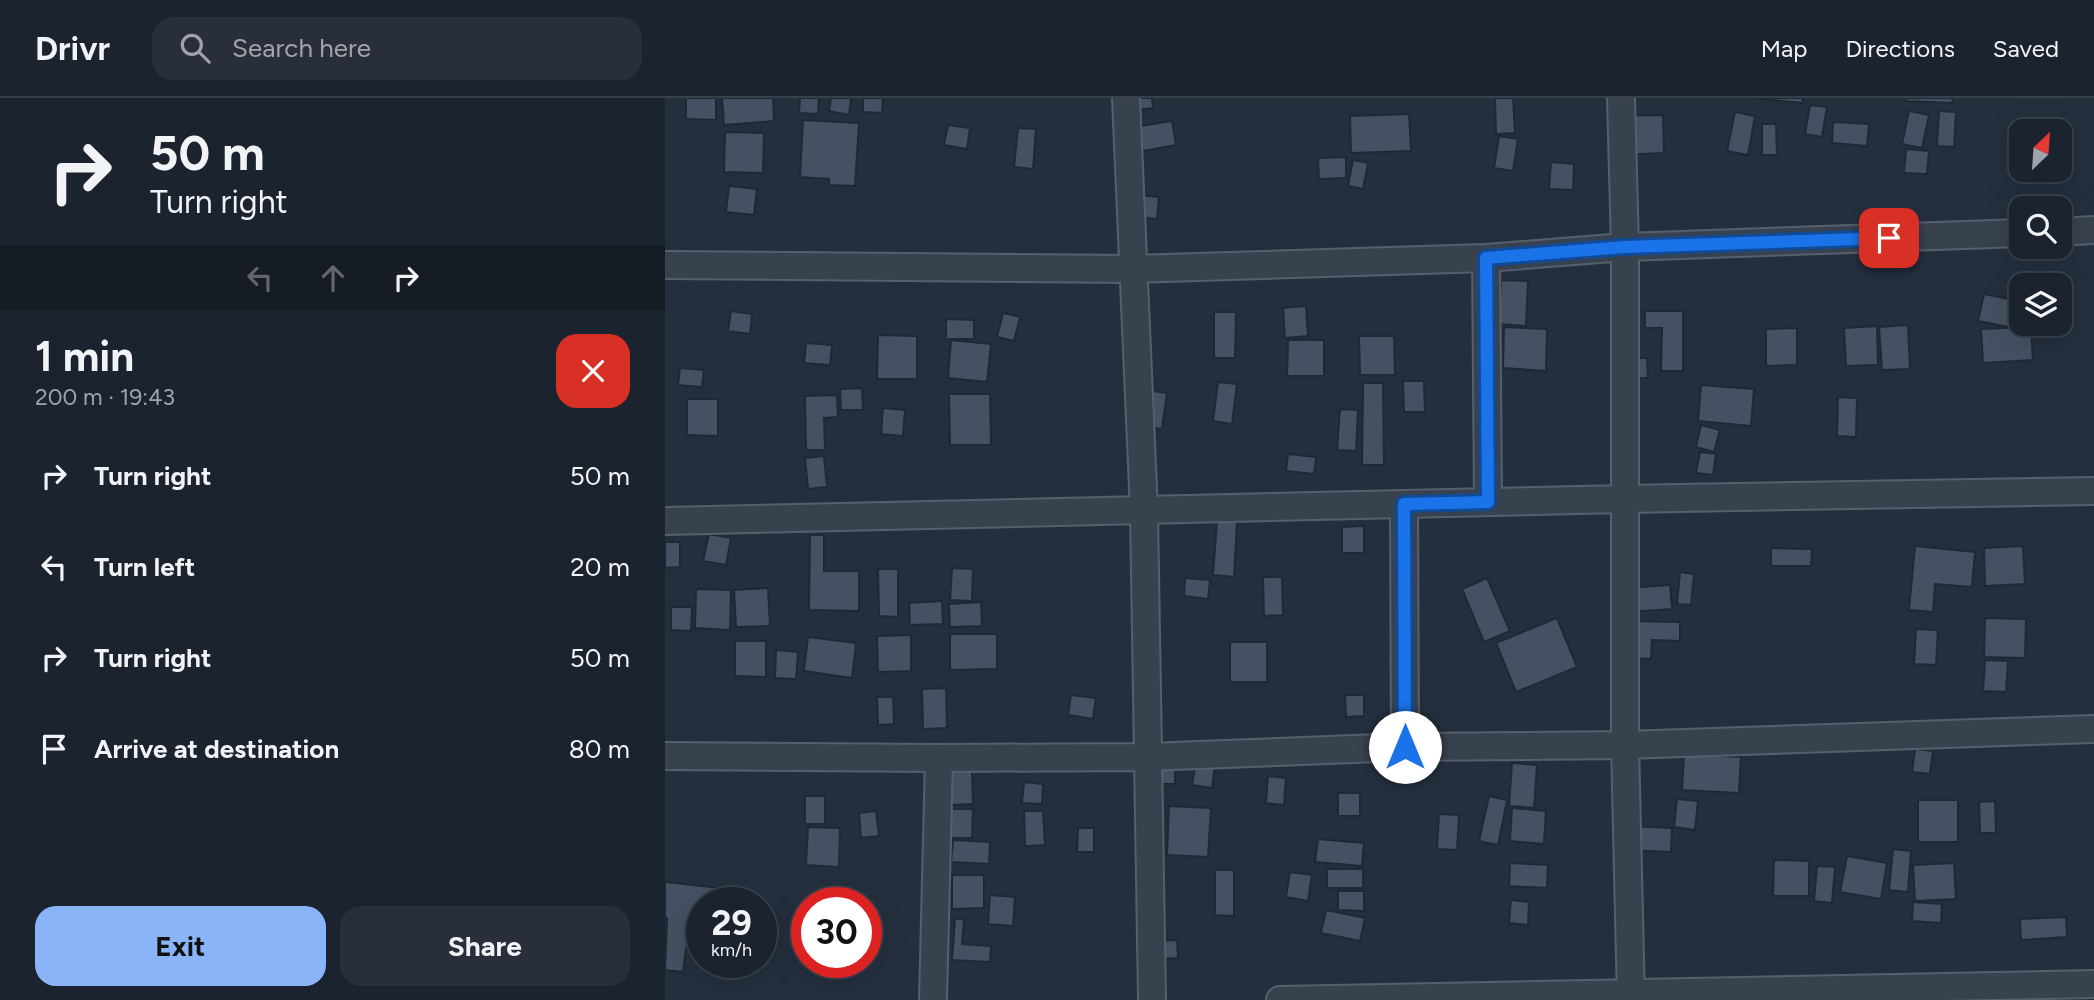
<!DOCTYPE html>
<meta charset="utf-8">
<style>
body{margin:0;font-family:Figtree,sans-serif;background:#282f3a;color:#f1f3f6;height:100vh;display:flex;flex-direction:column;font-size:26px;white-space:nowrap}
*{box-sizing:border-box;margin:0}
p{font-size:23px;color:#a0a4aa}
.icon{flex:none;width:38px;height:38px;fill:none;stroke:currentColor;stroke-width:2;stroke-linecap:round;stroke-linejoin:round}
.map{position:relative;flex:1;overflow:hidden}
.panel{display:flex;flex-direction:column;background:#1b232e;width:665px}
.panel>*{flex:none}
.hud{background:#1b232e;color:#f1f3f6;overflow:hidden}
.needle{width:46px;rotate:25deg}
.controls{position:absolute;left:1344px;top:21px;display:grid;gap:14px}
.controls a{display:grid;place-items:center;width:63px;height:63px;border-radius:14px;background:#1b232e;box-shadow:0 7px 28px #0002,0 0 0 2px #39404a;font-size:35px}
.speed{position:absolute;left:21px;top:789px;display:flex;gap:14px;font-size:35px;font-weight:700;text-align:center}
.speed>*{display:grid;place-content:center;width:91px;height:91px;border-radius:50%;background:#1b232e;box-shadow:0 7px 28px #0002,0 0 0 2px #39404a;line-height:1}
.speed small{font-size:18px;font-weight:400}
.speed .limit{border:10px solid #d22;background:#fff;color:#111}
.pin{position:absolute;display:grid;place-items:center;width:60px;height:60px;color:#fff;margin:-30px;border-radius:14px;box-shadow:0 4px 10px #0006}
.me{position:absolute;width:77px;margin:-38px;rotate:0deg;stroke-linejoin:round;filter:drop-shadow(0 0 5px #0008)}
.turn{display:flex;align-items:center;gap:24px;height:147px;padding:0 35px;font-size:32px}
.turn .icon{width:91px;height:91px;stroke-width:2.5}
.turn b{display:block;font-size:49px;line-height:60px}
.lanes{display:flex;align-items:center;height:66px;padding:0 35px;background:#0003;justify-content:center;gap:35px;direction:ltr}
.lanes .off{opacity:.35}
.round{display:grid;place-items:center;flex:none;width:74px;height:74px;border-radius:21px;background:#282f3a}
.summary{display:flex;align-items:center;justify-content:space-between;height:119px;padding:0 35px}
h1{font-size:42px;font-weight:700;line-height:52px}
.button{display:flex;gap:14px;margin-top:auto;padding:14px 35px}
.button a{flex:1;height:80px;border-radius:21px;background:#8ab4f8;color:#111;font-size:28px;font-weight:700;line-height:80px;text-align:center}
.button a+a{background:#282f3a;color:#f1f3f6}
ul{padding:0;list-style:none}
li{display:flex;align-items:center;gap:21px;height:91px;padding:0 35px}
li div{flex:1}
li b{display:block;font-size:26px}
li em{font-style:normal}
header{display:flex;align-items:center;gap:42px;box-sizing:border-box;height:98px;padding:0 35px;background:#1b232e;border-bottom:2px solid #39404a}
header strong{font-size:33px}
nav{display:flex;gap:38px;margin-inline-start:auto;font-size:24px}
.search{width:490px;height:63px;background:#282f3a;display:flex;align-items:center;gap:18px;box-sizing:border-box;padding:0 24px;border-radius:21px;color:#a0a4aa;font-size:26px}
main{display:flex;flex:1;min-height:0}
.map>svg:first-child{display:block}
.building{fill:#455162;stroke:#1f2835;stroke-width:2}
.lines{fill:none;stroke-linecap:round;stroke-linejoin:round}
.minor-casing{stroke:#565f6c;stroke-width:30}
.minor{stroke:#38414e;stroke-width:26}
.route-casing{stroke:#114b97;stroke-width:18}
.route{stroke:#1a73e8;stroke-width:12}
</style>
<header>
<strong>Drivr</strong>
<div class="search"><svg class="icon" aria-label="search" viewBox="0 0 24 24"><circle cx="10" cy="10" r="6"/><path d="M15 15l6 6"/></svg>Search here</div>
<nav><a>Map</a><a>Directions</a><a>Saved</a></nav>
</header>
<main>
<section class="panel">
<div class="hud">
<div class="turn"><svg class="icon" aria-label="right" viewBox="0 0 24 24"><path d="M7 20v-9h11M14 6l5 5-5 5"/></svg><div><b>50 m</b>Turn right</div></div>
<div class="lanes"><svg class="icon off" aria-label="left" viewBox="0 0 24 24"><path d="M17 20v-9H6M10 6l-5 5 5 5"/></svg><svg class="icon off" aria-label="ahead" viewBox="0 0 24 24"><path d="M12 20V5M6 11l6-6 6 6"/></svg><svg class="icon" aria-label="right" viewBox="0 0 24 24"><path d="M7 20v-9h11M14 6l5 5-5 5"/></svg></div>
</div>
<div class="summary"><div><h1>1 min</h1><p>200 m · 19:43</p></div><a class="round" style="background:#d93025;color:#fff"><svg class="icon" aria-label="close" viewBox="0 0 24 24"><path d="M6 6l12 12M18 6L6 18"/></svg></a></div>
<ul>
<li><svg class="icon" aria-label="right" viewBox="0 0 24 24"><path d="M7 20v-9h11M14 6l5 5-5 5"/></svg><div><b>Turn right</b></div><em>50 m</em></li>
<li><svg class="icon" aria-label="left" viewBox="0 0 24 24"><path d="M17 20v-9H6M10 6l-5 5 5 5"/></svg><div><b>Turn left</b></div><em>20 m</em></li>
<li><svg class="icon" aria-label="right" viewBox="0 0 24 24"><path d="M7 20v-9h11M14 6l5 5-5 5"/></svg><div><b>Turn right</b></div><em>50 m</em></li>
<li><svg class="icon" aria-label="arrive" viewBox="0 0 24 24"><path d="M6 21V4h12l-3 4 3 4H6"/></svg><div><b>Arrive at destination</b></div><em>80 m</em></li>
</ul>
<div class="button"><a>Exit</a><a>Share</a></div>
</section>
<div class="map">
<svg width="1429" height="902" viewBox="0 0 1429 902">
<rect width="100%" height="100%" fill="#242f3e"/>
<path class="building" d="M21,0h30v22l-30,-1z
M57,0h51l1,23 -50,4z
M135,0h19l-1,16 -19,-1z
M166,0h20l-2,17 -20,-4z
M198,0h20l-1,15 -19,-1z
M470,0h17l1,10 -17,2z
M830,0h18l2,35 -19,1z
M1090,0h48l-1,5z
M1241,0h47l-1,5 -46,-2z
M1145,7l17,2 -5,30 -17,-3z
M1244,13l20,4 -7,33 -20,-4z
M1274,13l17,1 -2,35 -17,-1z
M1070,14l20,4 -7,39 -21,-4z
M744,16l2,37 -60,2 -1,-37z
M998,17l1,38 -49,2 -1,-39z
M138,22l56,3 -4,63 -26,-1v-6l-29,-2z
M507,23l4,24 -38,7 -4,-25z
M1168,24l36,2 -2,22 -35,-3z
M1097,26h14l1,31h-15z
M283,27l22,3 -3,21 -23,-4z
M353,30l18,1 -3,40 -19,-2z
M60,34l39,1 -1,40 -39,-1z
M834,38l19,3 -5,32 -19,-3z
M1241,51l23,2 -2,23 -23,-1z
M681,59v21l-27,1 -1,-21z
M688,62l15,3 -5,26 -15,-3z
M886,64l23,2 -1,26 -24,-1z
M64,88l28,3 -3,26 -28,-3z
M473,97l21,2 -2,22 -21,-2z
M836,182l27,1 -2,45 -27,-2z
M1319,196l30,6 -5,27 -31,-6z
M641,208l2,30 -23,2 -2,-30z
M66,213l21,3 -2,20 -22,-3z
M980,213h38v60h-22l1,-43h-17z
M549,214h22l-1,46h-21z
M338,215l17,4 -6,24 -17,-4z
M281,221l28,1v19h-28z
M1243,227l2,44 -28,1 -3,-43z
M1212,228l1,39 -32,1 -2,-38z
M839,229l43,2 -1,42 -43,-3z
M1366,229l2,33 -50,3 -2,-34z
M1132,230v37l-31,1v-37z
M213,237l39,1v43h-40z
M694,238h35l1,39h-35z
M286,242l40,4 -4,38 -39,-4z
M623,242h36v36h-37z
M141,245l26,2 -2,20 -26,-2z
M957,260h25l1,20h-26z
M15,270l24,2 -2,17 -24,-2z
M738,283h21l1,31h-21z
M553,284l19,2 -5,40 -19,-3z
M698,285h20l1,82h-22z
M1036,287l53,4 -3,37 -53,-5z
M197,290l1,22h-22l-1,-21z
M481,292l21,3 -5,36 -21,-3z
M284,296h41l1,51h-41z
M172,297l1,22 -14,1 1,32h-19l-1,-54z
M1173,299l19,1 -1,39 -19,-1z
M22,301h31v37l-31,-1z
M218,310l22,2 -2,26 -22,-2z
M675,311l18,1 -2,41 -19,-1z
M1036,327l19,5 -6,22 -18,-5z
M1035,354l16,2 -3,21 -17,-2z
M623,356l28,3 -2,17 -28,-3z
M159,358l3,31 -19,2 -3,-31z
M552,423l20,1 -3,55 -21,-2z
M699,428v27h-22v-26z
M44,436l22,4 -5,27 -23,-4z
M145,437h14v36h35v40l-50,-1z
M0,444h15v25l-15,1z
M1250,448l60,6 -3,35 -37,-3 -2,28 -24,-2z
M1358,448l2,38 -40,2 -1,-38z
M1106,450l41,1 -1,17h-40z
M287,470l21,1 -1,32 -22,-1z
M213,471h20v48l-19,-1z
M1015,474l14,2 -3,31 -14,-1z
M598,479h19l1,38 -19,1z
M520,480l25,2 -2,19 -24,-3z
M822,480l23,53 -26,11 -22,-53z
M1005,487l2,24 -43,3 -2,-24z
M103,490l2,38 -34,1 -2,-37z
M31,491l35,1 -1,40 -35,-2z
M277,503l1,23 -33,1 -1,-22z
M316,504l1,24 -32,1 -1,-23z
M6,509h21l-1,24 -20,-1z
M892,520l20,49 -61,25 -20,-49z
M1320,520l41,1 -1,39 -41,-1z
M964,523l51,1v19l-28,-1 -1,19 -23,-1z
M1251,531l22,1 -2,35 -22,-1z
M285,536h47v35l-47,1z
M246,537v36l-33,1 -1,-36z
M143,539l48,6 -4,35 -48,-7z
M70,543h31v36l-31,-1z
M565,544h37v40h-37z
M111,552l22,2 -2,27 -21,-1z
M1320,562l23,1 -2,31 -23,-1z
M281,590l1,40 -24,1 -1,-40z
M406,597l25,3 -3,21 -25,-4z
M680,597h19v21l-18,1z
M212,599h16l1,27 -16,1z
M1250,651l18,2 -3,23 -18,-2z
M1019,656l57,3 -2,36 -57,-3z
M531,663l19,3 -3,24 -20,-3z
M847,665l25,2 -3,43 -25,-2z
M477,666h33v20h-33z
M307,673l1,33 -22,1 -1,-33z
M603,678l18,2 -2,27 -18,-2z
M359,684l19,2 -1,20 -20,-1z
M673,695h22v23h-22z
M140,698h20v28h-20z
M824,698l18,4 -9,45 -19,-4z
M1012,701l21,2 -3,29 -21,-3z
M1253,702h40v42h-40z
M1330,703l1,32h-16l-1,-31z
M504,708l42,2 -3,49 -41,-2z
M847,710l34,3 -2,33 -34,-3z
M286,711h22l-1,29h-22z
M211,713l3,25 -18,2 -2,-25z
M359,713h19l2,34 -20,1z
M774,716l20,1 -2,35 -20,-1z
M963,728l44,2 -1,24 -44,-2z
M143,729l32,1 -1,39 -33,-2z
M413,730h16v24h-17z
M653,741l46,4 -2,23 -47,-4z
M288,742l37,2 -1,22 -38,-2z
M1228,751l18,2 -3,41 -19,-2z
M1182,758l40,7 -6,36 -41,-7z
M1109,762l35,1v35h-36z
M845,765l38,2 -1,23 -38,-2z
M1289,765l2,36 -41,2 -2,-36z
M1152,768l18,1 -3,36 -18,-2z
M662,771h36v19h-36z
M550,772h19v46l-19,-1z
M625,774l22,3 -4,26 -22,-4z
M287,777h32v33l-32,1z
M0,784l74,8 -2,13h-35v47l-16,-2 -3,24 -18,-2 2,-52 -2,-1z
M673,793h26v20l-26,-1z
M325,797l25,2 -2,29 -25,-2z
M846,802l18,2 -1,23 -19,-2z
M1248,804l29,2 -1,19 -29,-2z
M661,812l39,8 -5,23 -39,-8z
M1401,819l1,20 -46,3 -1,-21z
M290,821h9l-2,25 29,2 -1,16 -38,-2z
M512,842l1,18 -31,2 -1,-19z"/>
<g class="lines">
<defs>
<path id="minor" d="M461,0l18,413 8,489
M956,0l4,149v498l6,255
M1395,134l34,-2
M821,160l2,244
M0,167l467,4 354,-11 139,-11 396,-14
M739,406l1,243
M0,423l958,-22 471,-8
M0,658l274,2 208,-1 258,-10 220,-2 469,-16
M268,902l6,-242
M615,902l814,-16"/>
</defs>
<use href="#minor" class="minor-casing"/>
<use href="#minor" class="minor"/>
</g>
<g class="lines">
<defs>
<path id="route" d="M740,649l-1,-243 84,-2 -2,-244 139,-11 264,-9"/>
</defs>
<use href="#route" class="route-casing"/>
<use href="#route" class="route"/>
</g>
</svg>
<div class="controls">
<a><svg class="needle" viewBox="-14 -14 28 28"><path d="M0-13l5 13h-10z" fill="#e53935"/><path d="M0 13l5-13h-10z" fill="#a0a4aa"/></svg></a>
<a><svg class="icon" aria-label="search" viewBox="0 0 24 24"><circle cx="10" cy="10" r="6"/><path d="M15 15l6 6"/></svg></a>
<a><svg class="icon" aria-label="layers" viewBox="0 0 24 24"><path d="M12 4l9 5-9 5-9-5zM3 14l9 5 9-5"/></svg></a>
</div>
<div class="speed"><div>29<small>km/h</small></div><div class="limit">30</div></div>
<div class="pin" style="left:1224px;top:140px;background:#d93025"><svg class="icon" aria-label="arrive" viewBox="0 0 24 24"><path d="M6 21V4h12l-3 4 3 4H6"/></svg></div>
<svg class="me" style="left:740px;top:649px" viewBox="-20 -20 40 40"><circle r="19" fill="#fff"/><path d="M0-13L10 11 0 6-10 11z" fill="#1a73e8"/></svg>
</div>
</main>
